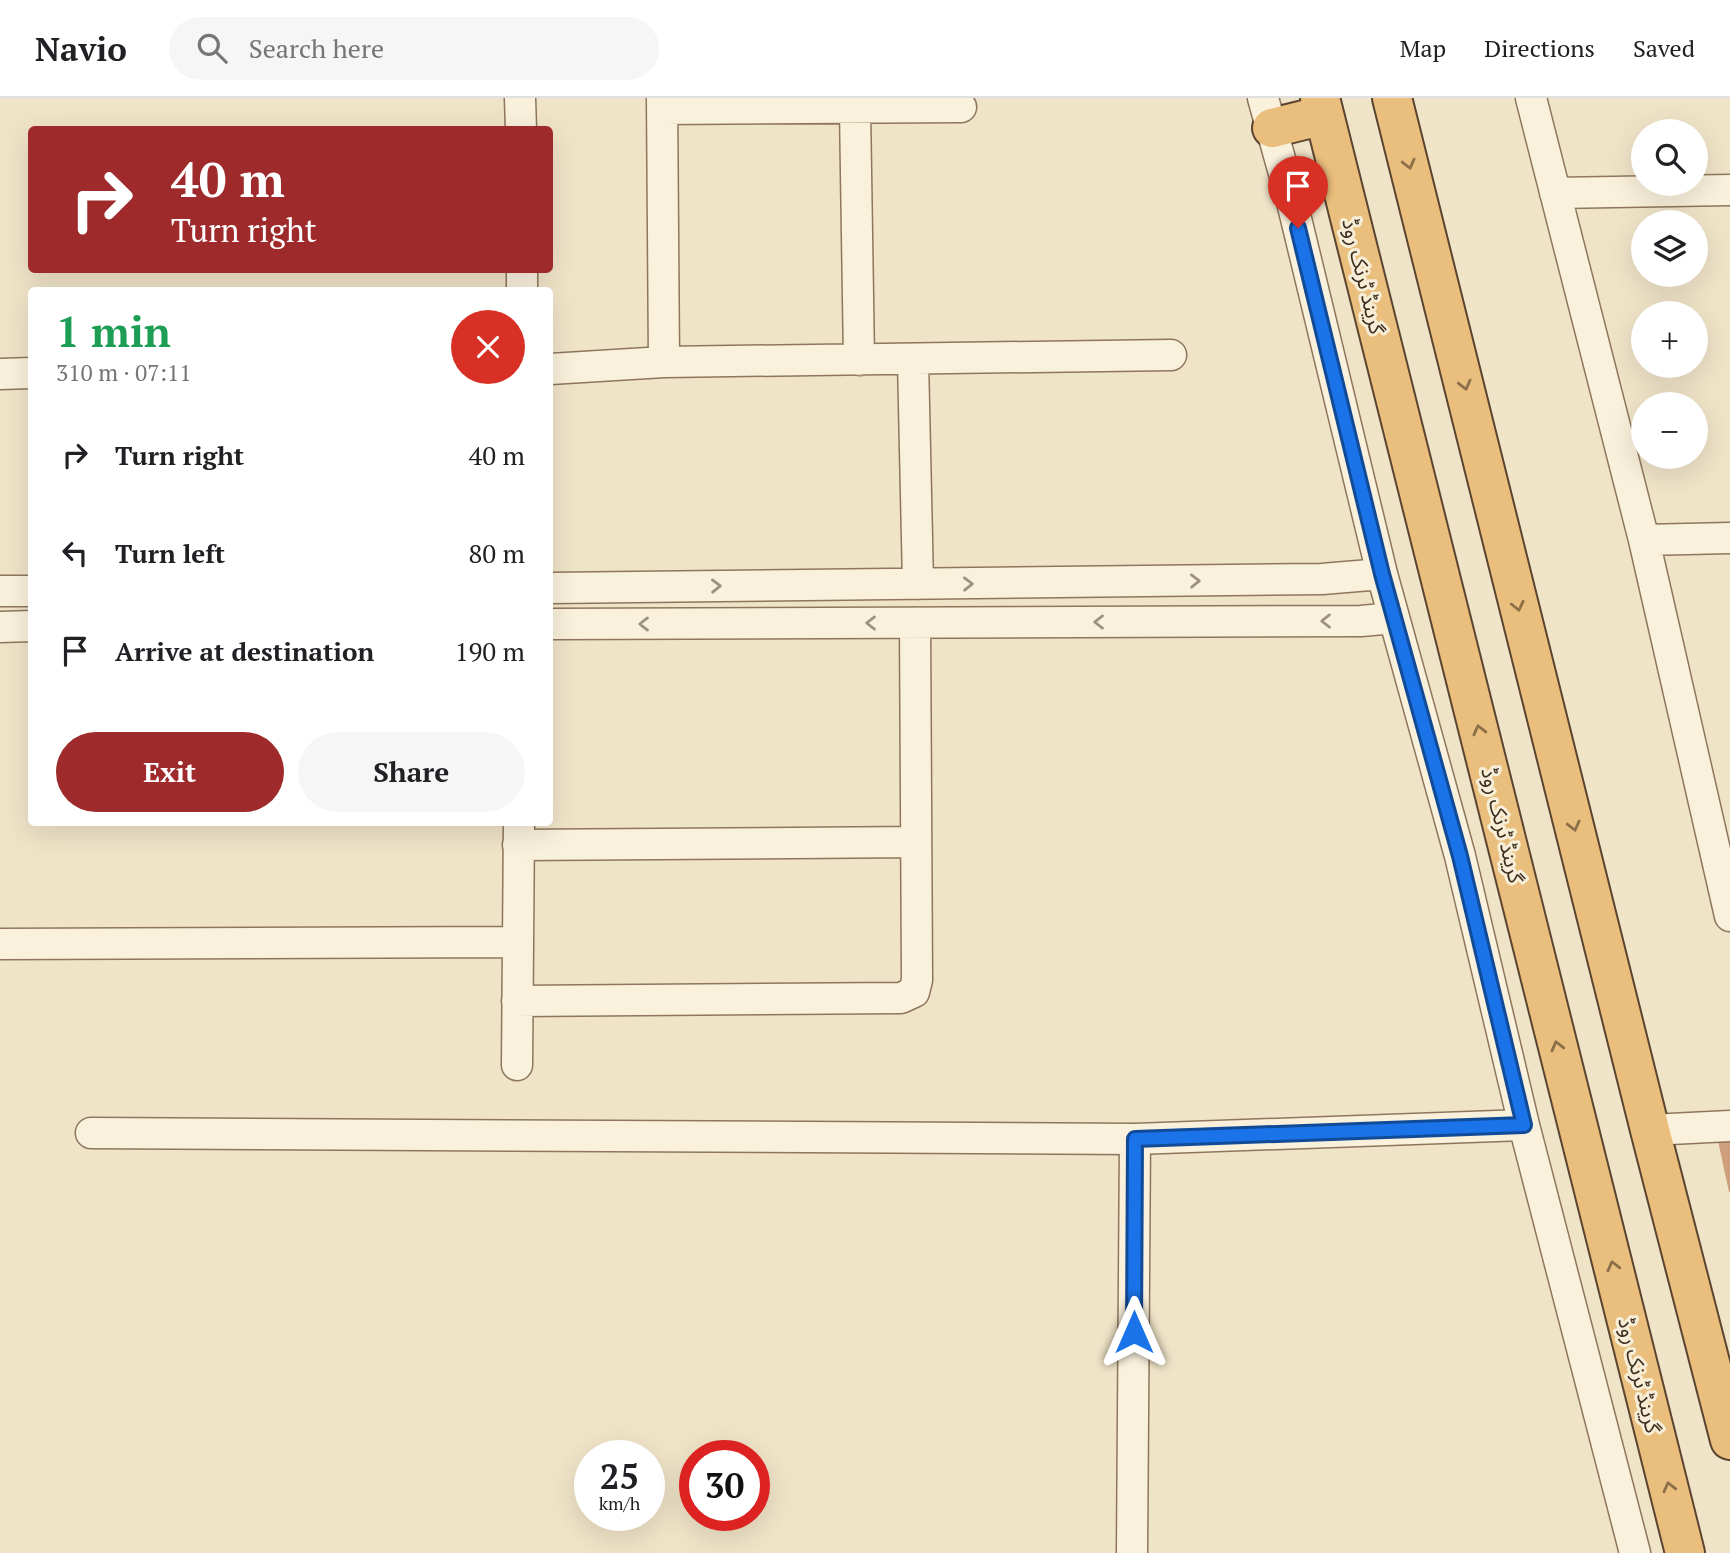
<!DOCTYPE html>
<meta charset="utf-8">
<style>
body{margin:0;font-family:"PT Serif","Noto Sans Arabic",serif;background:#f6f6f6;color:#202124;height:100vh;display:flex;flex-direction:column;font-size:26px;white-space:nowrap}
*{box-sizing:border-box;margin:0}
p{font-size:23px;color:#757577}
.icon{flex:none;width:38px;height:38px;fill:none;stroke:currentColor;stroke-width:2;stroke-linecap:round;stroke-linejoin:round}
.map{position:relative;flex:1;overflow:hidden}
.sheet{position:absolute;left:28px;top:189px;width:525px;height:539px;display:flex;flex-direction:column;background:#fff;border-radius:7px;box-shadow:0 7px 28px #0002}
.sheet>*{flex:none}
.hud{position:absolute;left:28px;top:28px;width:525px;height:147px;border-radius:7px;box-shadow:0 7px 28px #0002;background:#9e2a2b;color:#fff;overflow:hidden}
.fabs{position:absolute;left:1631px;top:21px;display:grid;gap:14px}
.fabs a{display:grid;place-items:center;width:77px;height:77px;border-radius:50%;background:#fff;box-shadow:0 7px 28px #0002;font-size:35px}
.speed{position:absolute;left:574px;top:1342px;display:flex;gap:14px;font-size:35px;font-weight:700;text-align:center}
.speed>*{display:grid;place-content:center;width:91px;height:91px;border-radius:50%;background:#fff;box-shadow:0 7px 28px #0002;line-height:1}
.speed small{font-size:18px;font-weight:400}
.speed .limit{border:10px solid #d22;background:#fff;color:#111}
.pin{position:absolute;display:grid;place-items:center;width:60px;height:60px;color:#fff;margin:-72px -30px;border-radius:50% 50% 50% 0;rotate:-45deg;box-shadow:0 0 7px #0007}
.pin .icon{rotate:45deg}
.me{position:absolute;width:77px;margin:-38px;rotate:0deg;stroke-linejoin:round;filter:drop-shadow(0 0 5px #0008)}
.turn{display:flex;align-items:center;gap:24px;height:147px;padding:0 28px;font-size:32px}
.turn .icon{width:91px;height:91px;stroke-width:2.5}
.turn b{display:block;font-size:49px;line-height:60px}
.round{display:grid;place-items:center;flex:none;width:74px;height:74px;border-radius:37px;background:#f6f6f6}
.head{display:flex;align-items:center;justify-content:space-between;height:119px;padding:0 28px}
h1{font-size:42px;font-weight:700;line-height:52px;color:#1e9e55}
.cta{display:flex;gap:14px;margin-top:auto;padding:14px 28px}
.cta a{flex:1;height:80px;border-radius:42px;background:#9e2a2b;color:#fff;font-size:28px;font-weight:700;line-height:80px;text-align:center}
.cta a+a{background:#f6f6f6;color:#202124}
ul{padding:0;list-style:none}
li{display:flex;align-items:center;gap:21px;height:98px;padding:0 28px}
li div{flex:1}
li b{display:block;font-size:26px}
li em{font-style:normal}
header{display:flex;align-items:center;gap:42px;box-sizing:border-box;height:98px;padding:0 35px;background:#fff;border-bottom:2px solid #e0e0e0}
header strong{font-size:33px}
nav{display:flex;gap:38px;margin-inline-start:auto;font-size:24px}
.search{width:490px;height:63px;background:#f6f6f6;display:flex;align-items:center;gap:18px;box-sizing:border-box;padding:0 24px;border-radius:38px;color:#757577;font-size:26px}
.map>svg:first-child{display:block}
.building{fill:#cf9f7d}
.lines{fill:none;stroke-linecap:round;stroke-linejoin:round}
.minor-casing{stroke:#8d765c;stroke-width:33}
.trunk-casing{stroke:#5b4430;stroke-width:42}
.minor{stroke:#faf1dc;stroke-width:30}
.trunk{stroke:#eabe7c;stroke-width:38}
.oneway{stroke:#8b6f49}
.oneway2{stroke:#9c907e}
.route-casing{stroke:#114b97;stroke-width:18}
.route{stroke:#1a73e8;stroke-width:12}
.labels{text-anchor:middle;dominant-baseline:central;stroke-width:6;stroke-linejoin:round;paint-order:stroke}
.street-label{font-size:21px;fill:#3d2e20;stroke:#f7eed8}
</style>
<header>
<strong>Navio</strong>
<div class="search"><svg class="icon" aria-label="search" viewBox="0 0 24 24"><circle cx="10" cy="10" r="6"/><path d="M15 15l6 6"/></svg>Search here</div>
<nav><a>Map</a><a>Directions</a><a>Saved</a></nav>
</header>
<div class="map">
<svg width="1730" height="1455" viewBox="0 0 1730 1455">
<rect width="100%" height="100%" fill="#f0e4c8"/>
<path class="building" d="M1718,1043h12v51h-1z"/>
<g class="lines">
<defs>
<path id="minor" d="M520,0l1,32
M662,0l2,264
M1263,0l29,104 90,372 78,282 64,269 111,428
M1531,0l113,442 86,376
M662,11l299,-2
M855,11l4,251
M1555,95l175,-3
M522,172v20
M913,262l5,224
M550,271l114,-7 507,-7
M0,276l32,-1
M1644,442l86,-2
M550,490l772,-9 60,-5
M0,493h32
M550,526l811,-3 33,-3
M0,529l32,-1
M518,747l397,-3
M0,846l516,-2
M517,903l384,-3 13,-6 3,-12 -2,-357
M517,967l2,-243
M1650,1032l80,-4
M91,1035l1044,6 389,-14
M1132,1455l3,-414"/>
<path id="trunk" d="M1320,0l365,1455
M1392,0l258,1032 80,310
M1272,30l52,-13"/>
</defs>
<use href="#minor" class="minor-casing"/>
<use href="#trunk" class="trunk-casing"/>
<use href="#minor" class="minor"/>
<use href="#trunk" class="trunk"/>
</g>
<defs><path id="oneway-chevron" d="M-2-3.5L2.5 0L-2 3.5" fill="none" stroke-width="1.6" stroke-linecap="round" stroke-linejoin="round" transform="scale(1.75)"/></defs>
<g class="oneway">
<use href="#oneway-chevron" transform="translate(1409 66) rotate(76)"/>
<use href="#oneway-chevron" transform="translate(1465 287) rotate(76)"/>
<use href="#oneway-chevron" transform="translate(1518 508) rotate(77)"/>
<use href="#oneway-chevron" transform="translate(1479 632) rotate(-104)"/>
<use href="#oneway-chevron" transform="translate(1574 728) rotate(76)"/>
<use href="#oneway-chevron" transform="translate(1557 948) rotate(-104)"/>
<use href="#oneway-chevron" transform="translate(1613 1168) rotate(-104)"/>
<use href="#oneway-chevron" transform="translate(1669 1389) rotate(-104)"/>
</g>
<g class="oneway2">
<use href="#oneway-chevron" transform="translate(1195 483) rotate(-1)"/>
<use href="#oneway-chevron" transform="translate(968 486) rotate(-1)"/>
<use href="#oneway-chevron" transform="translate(716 488) rotate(-1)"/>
<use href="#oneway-chevron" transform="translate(1326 523) rotate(180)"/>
<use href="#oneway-chevron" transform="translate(1099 524) rotate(180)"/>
<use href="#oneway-chevron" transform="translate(871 525) rotate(180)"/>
<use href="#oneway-chevron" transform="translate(644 526) rotate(180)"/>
</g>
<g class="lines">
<defs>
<path id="route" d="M1134,1234l1,-193 389,-14 -64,-269 -78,-282 -84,-346"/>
</defs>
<use href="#route" class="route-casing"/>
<use href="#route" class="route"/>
</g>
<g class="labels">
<g class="street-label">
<text transform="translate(1364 178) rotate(76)">گرینڈ ٹرنک روڈ</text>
<text transform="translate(1503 727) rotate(76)">گرینڈ ٹرنک روڈ</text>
<text transform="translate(1640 1277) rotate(76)">گرینڈ ٹرنک روڈ</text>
</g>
</g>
</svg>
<div class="fabs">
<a><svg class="icon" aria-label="search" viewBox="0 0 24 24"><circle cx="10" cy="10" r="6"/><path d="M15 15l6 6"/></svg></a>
<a><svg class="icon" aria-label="layers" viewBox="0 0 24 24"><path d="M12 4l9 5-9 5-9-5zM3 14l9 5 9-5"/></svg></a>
<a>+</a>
<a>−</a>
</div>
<div class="speed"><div>25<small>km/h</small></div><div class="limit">30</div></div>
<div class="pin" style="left:1298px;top:130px;background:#d93025"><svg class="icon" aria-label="arrive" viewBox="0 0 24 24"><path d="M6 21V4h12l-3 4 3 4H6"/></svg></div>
<svg class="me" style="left:1134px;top:1234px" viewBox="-20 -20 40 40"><path d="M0-17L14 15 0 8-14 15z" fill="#1a73e8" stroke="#fff" stroke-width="4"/></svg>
<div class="hud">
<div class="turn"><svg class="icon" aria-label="right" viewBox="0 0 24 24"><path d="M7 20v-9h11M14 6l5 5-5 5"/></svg><div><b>40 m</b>Turn right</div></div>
</div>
<section class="sheet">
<div class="head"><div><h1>1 min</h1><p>310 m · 07:11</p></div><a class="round" style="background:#d93025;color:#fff"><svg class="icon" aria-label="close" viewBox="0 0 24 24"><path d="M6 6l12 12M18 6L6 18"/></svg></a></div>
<ul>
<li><svg class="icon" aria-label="right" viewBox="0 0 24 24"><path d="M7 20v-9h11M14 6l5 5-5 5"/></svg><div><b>Turn right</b></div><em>40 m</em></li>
<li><svg class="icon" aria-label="left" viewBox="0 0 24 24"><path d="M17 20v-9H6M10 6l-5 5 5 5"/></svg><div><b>Turn left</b></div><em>80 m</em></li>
<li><svg class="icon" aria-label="arrive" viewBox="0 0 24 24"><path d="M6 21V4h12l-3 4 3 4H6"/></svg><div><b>Arrive at destination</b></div><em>190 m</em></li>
</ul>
<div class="cta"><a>Exit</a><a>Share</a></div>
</section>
</div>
